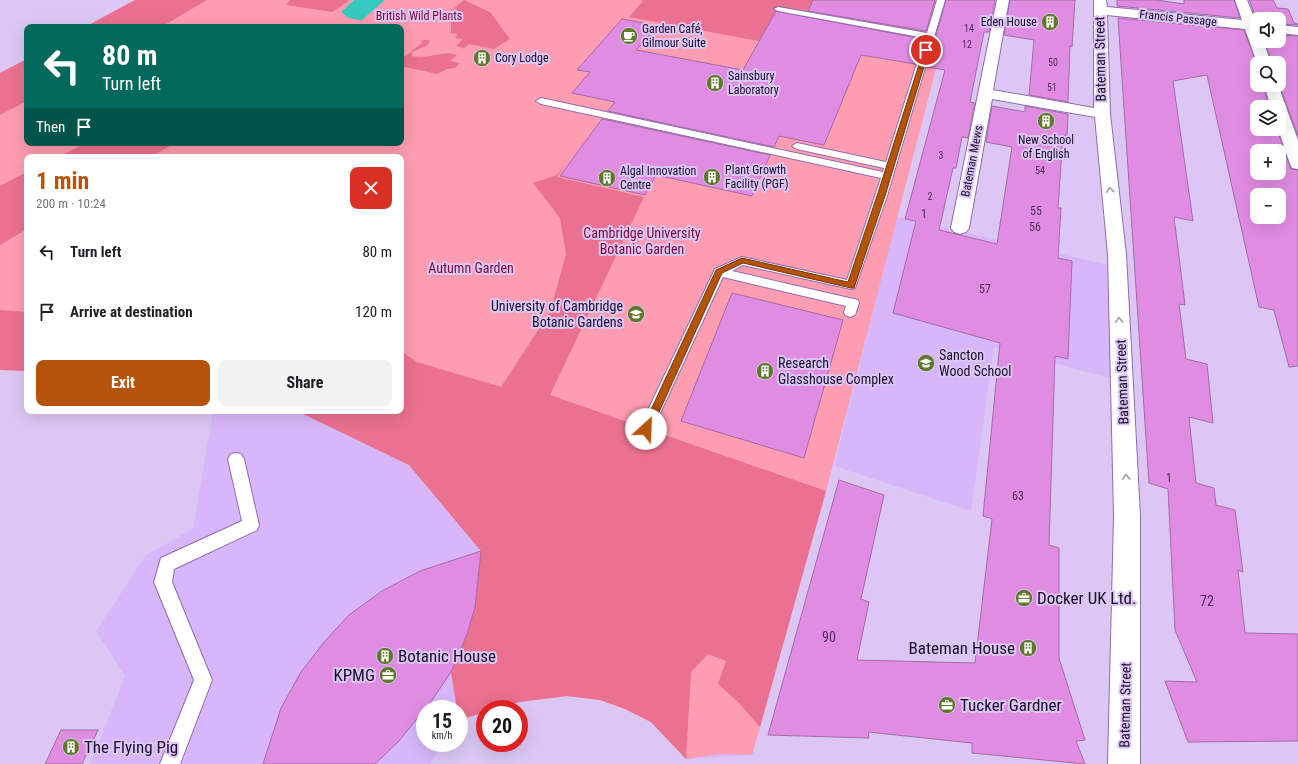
<!DOCTYPE html>
<meta charset="utf-8">
<style>
body{margin:0;font-family:"Roboto Condensed",sans-serif;background:#f2f2f2;color:#202124;height:100vh;display:flex;flex-direction:column;font-size:15px;white-space:nowrap}
*{box-sizing:border-box;margin:0}
p{font-size:13px;color:#757577}
.icon{flex:none;width:22px;height:22px;fill:none;stroke:currentColor;stroke-width:2;stroke-linecap:round;stroke-linejoin:round}
.map{position:relative;flex:1;overflow:hidden}
.sheet{position:absolute;left:24px;top:154px;width:380px;height:260px;display:flex;flex-direction:column;background:#fff;border-radius:8px;box-shadow:0 4px 16px #0002}
.sheet>*{flex:none}
.hud{position:absolute;left:24px;top:24px;width:380px;height:122px;border-radius:8px;box-shadow:0 4px 16px #0002;background:#00695c;color:#fff;overflow:hidden}
.controls{position:absolute;left:1250px;top:12px;display:grid;gap:8px}
.controls a{display:grid;place-items:center;width:36px;height:36px;border-radius:8px;background:#fff;box-shadow:0 4px 16px #0002;font-size:20px}
.speed{position:absolute;left:416px;top:700px;display:flex;gap:8px;font-size:20px;font-weight:700;text-align:center}
.speed>*{display:grid;place-content:center;width:52px;height:52px;border-radius:50%;background:#fff;box-shadow:0 4px 16px #0002;line-height:1}
.speed small{font-size:10px;font-weight:400}
.speed .limit{border:6px solid #d22;background:#fff;color:#111}
.pin{position:absolute;display:grid;place-items:center;width:34px;height:34px;color:#fff;margin:-17px;border:2px solid #fff;border-radius:50%;box-shadow:0 1px 4px #0007}
.me{position:absolute;width:44px;margin:-22px;rotate:25deg;stroke-linejoin:round;filter:drop-shadow(0 0 3px #0008)}
.turn{display:flex;align-items:center;gap:14px;height:84px;padding:0 12px;font-size:18px}
.turn .icon{width:52px;height:52px;stroke-width:2.5}
.turn b{display:block;font-size:28px;line-height:34px}
.then{display:flex;align-items:center;height:38px;padding:0 12px;background:#0003;gap:8px;font-size:15px}
.round{display:grid;place-items:center;flex:none;width:42px;height:42px;border-radius:8px;background:#f2f2f2}
.overview{display:flex;align-items:center;justify-content:space-between;height:68px;padding:0 12px}
h1{font-size:24px;font-weight:700;line-height:30px;color:#b45309}
.cta{display:flex;gap:8px;margin-top:auto;padding:8px 12px}
.cta a{flex:1;height:46px;border-radius:8px;background:#b45309;color:#fff;font-size:16px;font-weight:700;line-height:46px;text-align:center}
.cta a+a{background:#f2f2f2;color:#202124}
ul{padding:0;list-style:none}
li{display:flex;align-items:center;gap:12px;height:60px;padding:0 12px}
li div{flex:1}
li b{display:block;font-size:15px}
li em{font-style:normal}
.map>svg:first-child{display:block}
.built{fill:#d7b7f9}
.green{fill:#fe9cb1}
.forest{fill:#ea718f}
.water{fill:#35cabd}
.building{fill:#e18ce3;stroke:#a56ba6;fill-rule:evenodd}
.lines{fill:none;stroke-linecap:round;stroke-linejoin:round}
.service-casing{stroke:#8f6cb2;stroke-width:2}
.minor-casing{stroke:#8f6cb2;stroke-width:2}
.service{fill:#fff;fill-rule:evenodd}
.minor{fill:#fff;fill-rule:evenodd}
.oneway{stroke:#a49ea9}
.route{fill:#b45309;stroke:#753606}
.labels{text-anchor:middle;dominant-baseline:central;stroke-width:4;stroke-linejoin:round;paint-order:stroke}
.far-number-label{font-size:10px;fill:#4c2d57}
.far-park-label{font-size:12px;fill:#7b0936;stroke:#dcc7f4}
.far-street-label{font-size:12px;fill:#1b0d28;stroke:#dcc7f4}
.far-poi-label{font-size:12px;fill:#1b0d28;stroke:#dcc7f4;text-anchor:start}
.number-label{font-size:12px;fill:#4c2d57}
.street-label{font-size:14px;fill:#1b0d28;stroke:#dcc7f4}
.park-label{font-size:14px;fill:#7b0936;stroke:#dcc7f4}
.poi-label{font-size:14px;fill:#1b0d28;stroke:#dcc7f4;text-anchor:start}
.near-number-label{font-size:14px;fill:#4c2d57}
.near-poi-label{font-size:17px;fill:#1b0d28;stroke:#dcc7f4;text-anchor:start}
</style>
<div class="map">
<svg width="1298" height="764" viewBox="0 0 1298 764">
<rect width="100%" height="100%" fill="#dcc7f4"/>
<path class="built" d="M950,0l-53,217 212,48 4,114 -119,-32 -23,164 -137,-45 45,-177 -53,202 -74,264 -66,4 -35,-37 -26,-13 -25,-9 -33,-4 -48,6 -24,7h-10v3l-26,8v-11h-34v34h18l-13,21h-340l35,-88 -29,-45 50,-76 47,-26 20,-118h188v-384z"/>
<path class="green" d="M135,0h819l-128,491 -74,264 -32,-1 -34,5 -35,-37 -26,-13 -25,-9 -33,-4 -48,6 -24,7h-10v3l-26,8v-11h-2l-6,-37 16,-38 8,-27 6,-56 -72,-86 -112,-54h104v-254h-374v214l-27,-1v-297l27,-14v84h374v-116h-316z"/>
<path class="forest" d="M135,0h72l-46,27h-76z
M290,0h60l-17,12 -47,-7z
M464,0l26,12 20,27 -16,10 -25,-5 -5,4 -8,-2 7,-7 -8,-1 3,-4 -7,-1v-9l-6,-8z
M641,0h172l-6,11 -24,-3 -7,3 -17,30 -130,-24 14,-16z
M425,40h5l-2,5 -16,7v4c18,4 30,-6 45,-1l-7,6 10,2 -5,5 -8,1 -10,5 -36,-8v-11l5,1 17,-14 -3,-1z
M27,59v42l-27,14v-42z
M86,143h89l-24,14h-93z
M568,161l-11,16 87,20 -94,198 276,96 -66,236 -21,-24 -21,-19 8,-23 -18,-7 -17,18 -5,87 -35,-37 -26,-13 -25,-9 -33,-4 -48,6 -24,7h-10v3l-26,8v-11h-2l-6,-37 16,-38 8,-27 6,-56 -72,-86 -112,-54h104v-60l16,11 84,25 49,-75 16,-58 -6,-36 -27,-35 24,-8z
M27,172v57l-27,16v-59z
M0,310l27,2v59l-27,-1z"/>
<path class="water" d="M354,0h31l-23,20c-9,0 -15,-2 -21,-8z"/>
<path class="building" d="M813,0h122l-9,31 -118,-20z
M946,0h49l-6,32h-5l-14,70 5,1 -7,35 -6,-1 -6,31h-3l-14,62 58,14 15,-97 -26,-5 6,-36 33,6v-6l43,8 -1,22 -4,-1 -5,73h3l-3,50 14,3 -4,98 -13,-3 -6,189 10,3v110l26,82 -9,1 9,23 -113,-11v-10l-104,-11 1,6 -101,-3 71,-255 45,15 -23,104 8,3 -12,58 118,3 17,-144 -9,-3 17,-173 -107,-30 23,-92 -11,-2 40,-149 -18,-3z
M1010,0h65l-3,47 -2,-1 -2,56 -39,-7 5,-55 -30,-5z
M1117,0h40l27,4v-4h50l6,18 -123,-12z
M1249,0h24l4,8 11,1 6,14 4,1v1l-19,-1v-5h-22v1z
M776,11l147,28 -8,25 -54,-9 -37,90 -45,-9 -5,11 -166,-36 7,-9 -43,-9 18,-21 -13,-2 45,-51 37,7 -23,24 107,20z
M1118,18l126,12 13,34v21h6l6,22h-12v22h20l14,40 7,1v196l-9,1 -15,-57 -15,-3 -52,-232 -34,6 20,140 -19,-4 11,88 -6,-1 7,55 21,5 6,59 -24,-6 7,66 18,5 2,17 19,5 8,62 -5,-2 7,63 53,1v107l-110,1 -23,-61 32,1 -22,-52 -7,-141 -19,-6zM1257,151h22v22h-22zM1257,195h22v22h-22z
M1279,35l19,1v100l-19,-52v-21h-7l-7,-22h14z
M602,119l168,36 -18,41 -96,-21 -11,20 -85,-19z
M732,293l111,27 -39,138 -123,-37z
M481,551l-6,56 -8,27 -16,38 -21,31 -32,39 -23,22h-112l18,-56 20,-36 24,-31 24,-26 33,-24 38,-20z
M61,730h37l-16,34h-37z"/>
<g class="lines">
<defs>
<path id="service" d="M937,0h8l-58,196 -32,92 -4,1 -108,-24 -11,6 126,29 1,3 -4,12 -5,2 -5,-2 -1,-3 2,-6 -123,-29 -72,156 -5,2 -5,-2 -2,-4 76,-160 27,-12 105,23 34,-102 -340,-74 -5,-3 5,-3 342,74 1,-4 -87,-19 -5,-3 5,-3 89,19 39,-124 -147,-27 -4,-2 4,-2 149,26z
M236,453l5,1 3,5 15,66 -2,5 -83,39 -2,13 40,98 -32,84h-20l34,-84 -40,-98 7,-24 81,-37 -14,-62 3,-5z"/>
<path id="minor" d="M997,0h12l-16,90 101,18v-108h12l1,7 135,13 -7,-20h12l9,22h1v19h6l8,22h-14l-12,-34 -138,-14 3,99 16,140 14,262v248h-32l6,-248 -6,-262 -13,-137 -103,-18 -23,129 -3,4 -6,2 -6,-2 -3,-4z
M1279,25l19,2v8l-19,-2z
M1264,85h14l20,55v29l-6,-1 -2,-4 -12,-35 1,-22h-8z"/>
</defs>
<use href="#service" class="service-casing"/>
<use href="#minor" class="minor-casing"/>
<use href="#service" class="service"/>
<use href="#minor" class="minor"/>
</g>
<defs><path id="oneway-chevron" d="M-2-3.5L2.5 0L-2 3.5" fill="none" stroke-width="1.6" stroke-linecap="round" stroke-linejoin="round"/></defs>
<g class="oneway">
<use href="#oneway-chevron" transform="translate(1110 190) rotate(-96)"/>
<use href="#oneway-chevron" transform="translate(1119 320) rotate(-92)"/>
<use href="#oneway-chevron" transform="translate(1126 477) rotate(-92)"/>
</g>
<path class="route" d="M924,49l5,1 -44,146 -31,92h-3l-108,-25 -21,10 -72,159h-7l-1,-3 74,-159 26,-12 106,24 29,-86z"/>
<defs>
<symbol id="building-disc" viewBox="-11 -11 22 22"><circle r="9.5" fill="#5e792c" stroke="#dcc7f4"/><path d="M-4-6H4V6H1V3H-1V6H-4ZM-2.5-4.3h1.7v1.8h-1.7ZM.8-4.3h1.7v1.8H.8ZM-2.5-1h1.7V.8h-1.7ZM.8-1h1.7V.8H.8Z" fill="#fff"/></symbol>
<symbol id="cafe-disc" viewBox="-11 -11 22 22"><circle r="9.5" fill="#5e792c" stroke="#dcc7f4"/><path d="M-5.5-4.5H6V0H3Q3 3.5 0 3.5H-2.5Q-5.5 3.5-5.5 0ZM3-3.2v2h1.7v-2ZM-6 4.5H4V6H-6Z" fill="#fff"/></symbol>
<symbol id="university-disc" viewBox="-11 -11 22 22"><circle r="9.5" fill="#5e792c" stroke="#dcc7f4"/><path d="M0-5L7-2L0 1L-7-2ZM-4 1L0 2.5L4 1V4Q0 6-4 4Z" fill="#fff"/></symbol>
<symbol id="school-disc" viewBox="-11 -11 22 22"><circle r="9.5" fill="#5e792c" stroke="#dcc7f4"/><path d="M0-5L7-2L0 1L-7-2ZM-4 1L0 2.5L4 1V4Q0 6-4 4Z" fill="#fff"/></symbol>
<symbol id="office-disc" viewBox="-11 -11 22 22"><circle r="9.5" fill="#5e792c" stroke="#dcc7f4"/><path d="M-6-3h4V-5.5h4V-3h4V5H-6ZM-1-4.5V-3h2v-1.5ZM-6 0V1H6V0Z" fill="#fff"/></symbol>
</defs>
<g fill-rule="evenodd">
<use href="#building-disc" x="1040" y="12" width="20" height="20"/>
<use href="#cafe-disc" x="619" y="26" width="20" height="20"/>
<use href="#building-disc" x="472" y="48" width="20" height="20"/>
<use href="#building-disc" x="705" y="73" width="20" height="20"/>
<use href="#building-disc" x="1036" y="111" width="20" height="20"/>
<use href="#building-disc" x="702" y="167" width="20" height="20"/>
<use href="#building-disc" x="597" y="168" width="20" height="20"/>
<use href="#university-disc" x="626" y="304" width="20" height="20"/>
<use href="#school-disc" x="916" y="353" width="20" height="20"/>
<use href="#building-disc" x="755" y="361" width="20" height="20"/>
<use href="#office-disc" x="1014" y="588" width="20" height="20"/>
<use href="#building-disc" x="1018" y="638" width="20" height="20"/>
<use href="#building-disc" x="375" y="646" width="20" height="20"/>
<use href="#office-disc" x="378" y="665" width="20" height="20"/>
<use href="#office-disc" x="937" y="695" width="20" height="20"/>
<use href="#building-disc" x="61" y="737" width="20" height="20"/>
</g>
<g class="labels">
<g class="far-number-label">
<text x="969" y="28">14</text>
<text x="967" y="44">12</text>
<text x="1053" y="62">50</text>
<text x="1052" y="87">51</text>
<text x="941" y="155">3</text>
<text x="1040" y="170">54</text>
<text x="930" y="196">2</text>
</g>
<g class="far-park-label">
<text x="419" y="16">British Wild Plants</text>
</g>
<g class="far-street-label">
<text transform="translate(1178 18) rotate(6)">Francis Passage</text>
<text transform="translate(972 161) rotate(-79)">Bateman Mews</text>
</g>
<g class="far-poi-label">
<text x="1037" y="22" text-anchor="end">Eden House</text>
<text x="642" y="29">Garden Café,<tspan x="642" dy="14">Gilmour Suite</tspan></text>
<text x="495" y="58">Cory Lodge</text>
<text x="728" y="76">Sainsbury<tspan x="728" dy="14">Laboratory</tspan></text>
<text x="1046" y="140" text-anchor="middle">New School<tspan x="1046" dy="14">of English</tspan></text>
<text x="725" y="170">Plant Growth<tspan x="725" dy="14">Facility (PGF)</tspan></text>
<text x="620" y="171">Algal Innovation<tspan x="620" dy="14">Centre</tspan></text>
</g>
<g class="number-label">
<text x="1036" y="211">55</text>
<text x="924" y="214">1</text>
<text x="1035" y="227">56</text>
<text x="985" y="289">57</text>
<text x="1169" y="478">1</text>
<text x="1018" y="496">63</text>
</g>
<g class="street-label">
<text transform="translate(1100 59) rotate(-91)">Bateman Street</text>
<text transform="translate(1122 382) rotate(-92)">Bateman Street</text>
<text transform="translate(1125 705) rotate(-89)">Bateman Street</text>
</g>
<g class="park-label">
<text x="642" y="233">Cambridge University<tspan x="642" dy="16">Botanic Garden</tspan></text>
<text x="471" y="268">Autumn Garden</text>
</g>
<g class="poi-label">
<text x="623" y="306" text-anchor="end">University of Cambridge<tspan x="623" dy="16">Botanic Gardens</tspan></text>
<text x="939" y="355">Sancton<tspan x="939" dy="16">Wood School</tspan></text>
<text x="778" y="363">Research<tspan x="778" dy="16">Glasshouse Complex</tspan></text>
</g>
<g class="near-number-label">
<text x="1207" y="601">72</text>
<text x="829" y="637">90</text>
</g>
<g class="near-poi-label">
<text x="1037" y="598">Docker UK Ltd.</text>
<text x="1015" y="648" text-anchor="end">Bateman House</text>
<text x="398" y="656">Botanic House</text>
<text x="375" y="675" text-anchor="end">KPMG</text>
<text x="960" y="705">Tucker Gardner</text>
<text x="84" y="747">The Flying Pig</text>
</g>
</g>
</svg>
<div class="controls">
<a><svg class="icon" aria-label="sound" viewBox="0 0 24 24"><path d="M4 9h4l5-4v14l-5-4H4zM17 9q2 3 0 6"/></svg></a>
<a><svg class="icon" aria-label="search" viewBox="0 0 24 24"><circle cx="10" cy="10" r="6"/><path d="M15 15l6 6"/></svg></a>
<a><svg class="icon" aria-label="layers" viewBox="0 0 24 24"><path d="M12 4l9 5-9 5-9-5zM3 14l9 5 9-5"/></svg></a>
<a>+</a>
<a>−</a>
</div>
<div class="speed"><div>15<small>km/h</small></div><div class="limit">20</div></div>
<div class="pin" style="left:926px;top:50px;background:#d93025"><svg class="icon" aria-label="arrive" viewBox="0 0 24 24"><path d="M6 21V4h12l-3 4 3 4H6"/></svg></div>
<svg class="me" style="left:646px;top:429px" viewBox="-20 -20 40 40"><circle r="19" fill="#fff"/><path d="M0-13L10 11 0 6-10 11z" fill="#b45309"/></svg>
<div class="hud">
<div class="turn"><svg class="icon" aria-label="left" viewBox="0 0 24 24"><path d="M17 20v-9H6M10 6l-5 5 5 5"/></svg><div><b>80 m</b>Turn left</div></div>
<div class="then">Then<svg class="icon" aria-label="arrive" viewBox="0 0 24 24"><path d="M6 21V4h12l-3 4 3 4H6"/></svg></div>
</div>
<section class="sheet">
<div class="overview"><div><h1>1 min</h1><p>200 m · 10:24</p></div><a class="round" style="background:#d93025;color:#fff"><svg class="icon" aria-label="close" viewBox="0 0 24 24"><path d="M6 6l12 12M18 6L6 18"/></svg></a></div>
<ul>
<li><svg class="icon" aria-label="left" viewBox="0 0 24 24"><path d="M17 20v-9H6M10 6l-5 5 5 5"/></svg><div><b>Turn left</b></div><em>80 m</em></li>
<li><svg class="icon" aria-label="arrive" viewBox="0 0 24 24"><path d="M6 21V4h12l-3 4 3 4H6"/></svg><div><b>Arrive at destination</b></div><em>120 m</em></li>
</ul>
<div class="cta"><a>Exit</a><a>Share</a></div>
</section>
</div>
